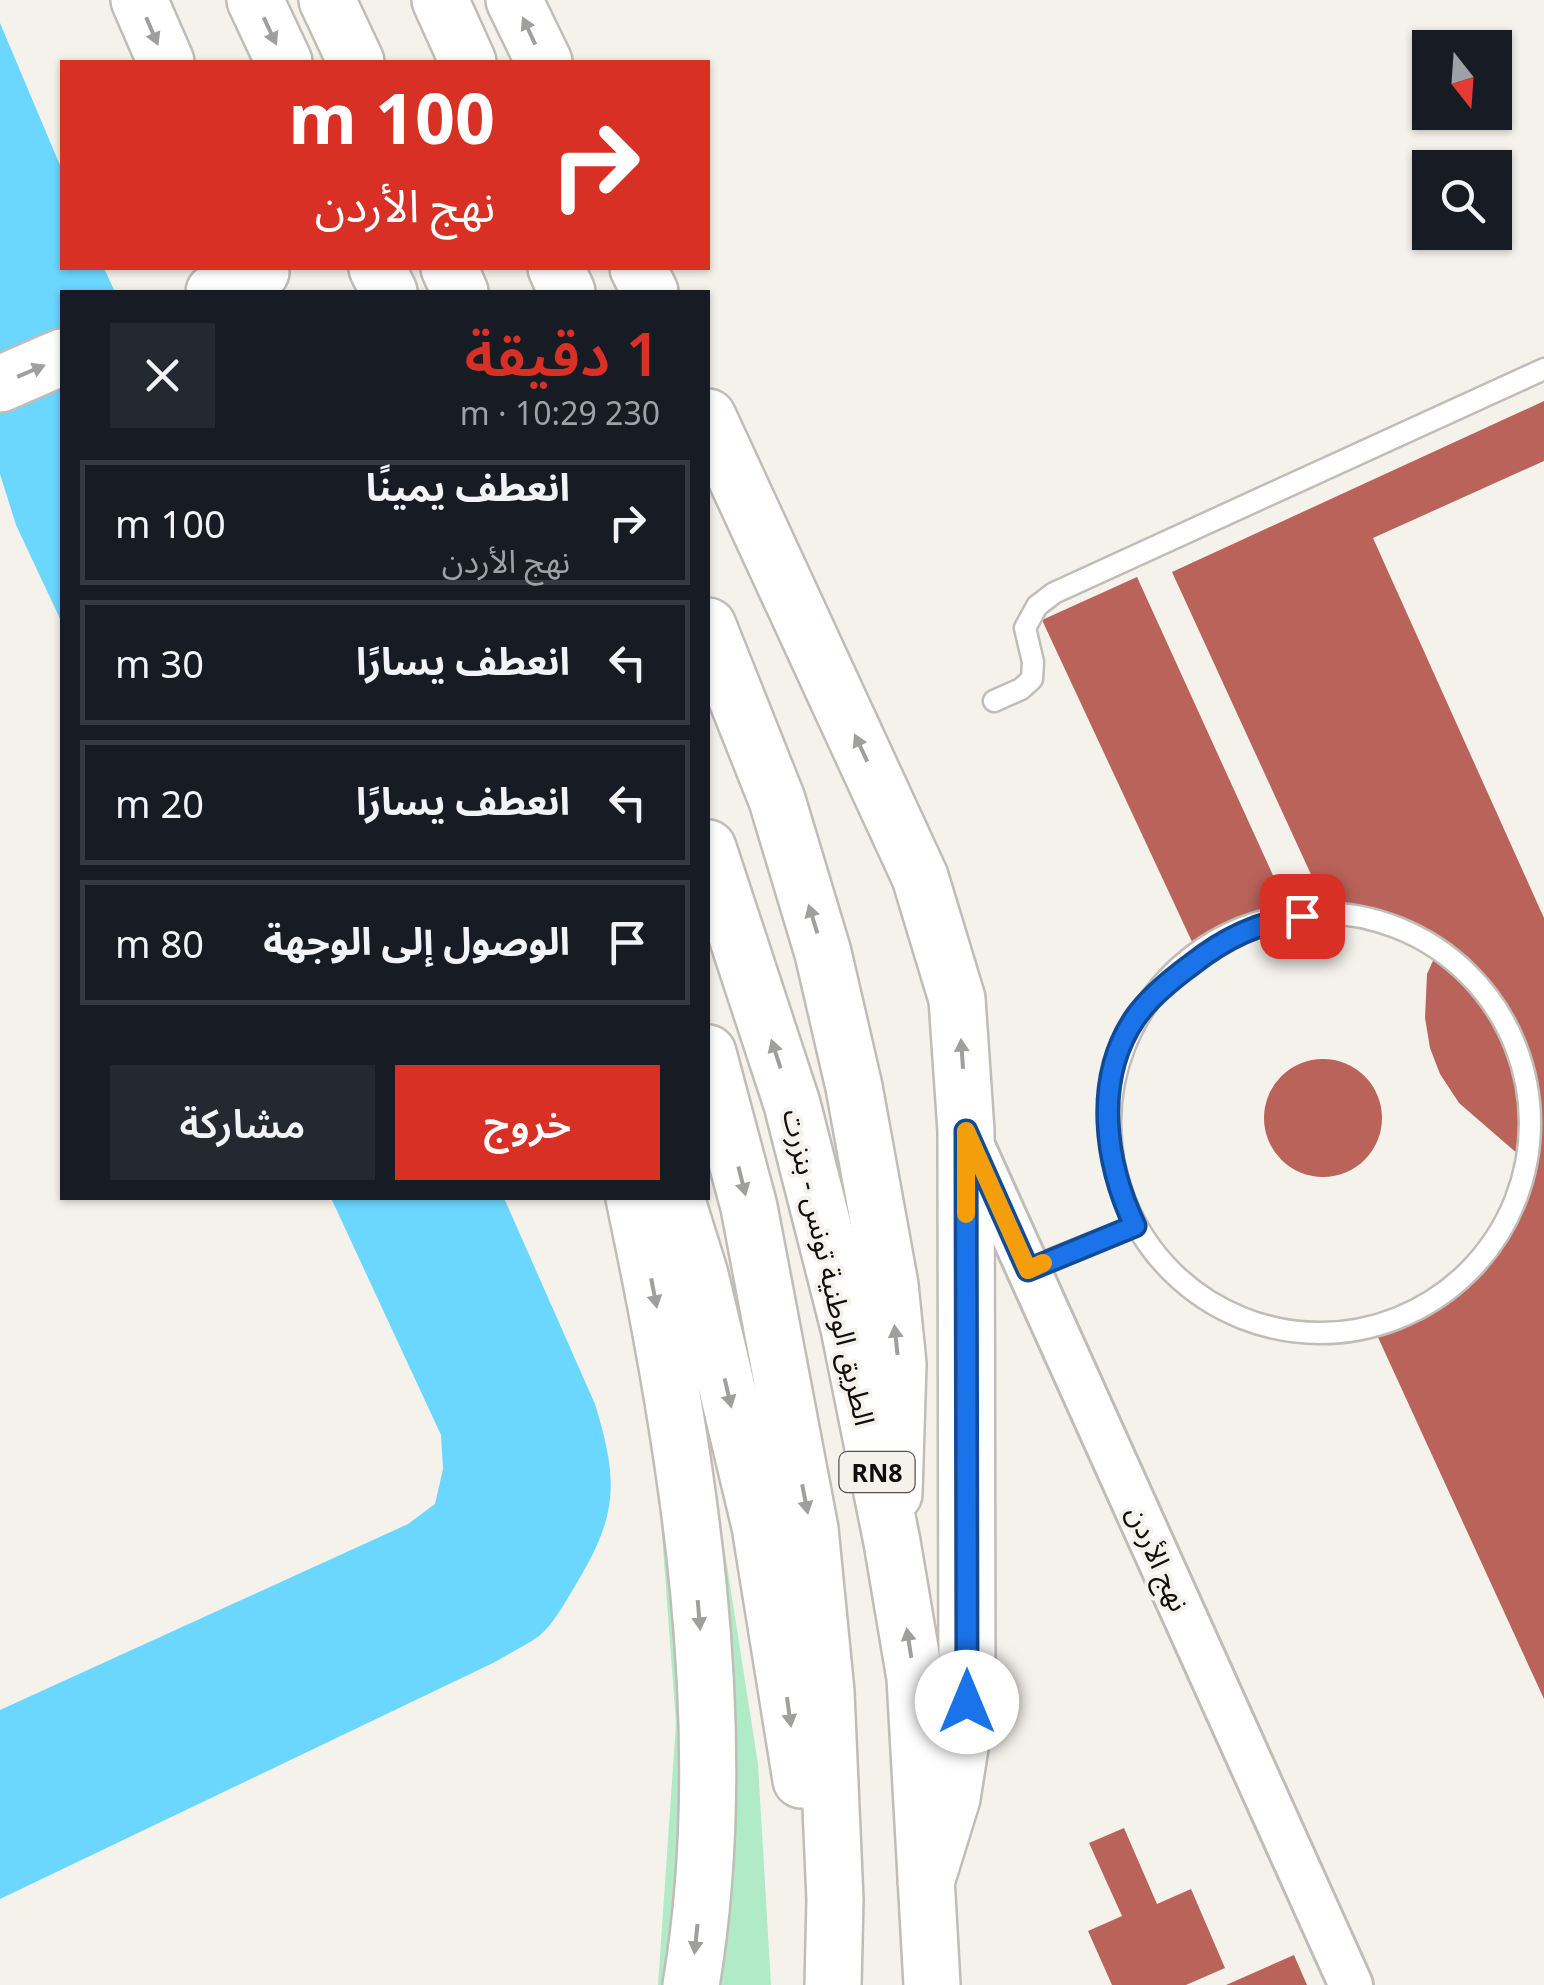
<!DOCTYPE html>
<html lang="ar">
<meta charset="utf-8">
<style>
body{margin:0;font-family:"Noto Sans","Noto Sans Arabic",sans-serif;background:#242831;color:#f1f3f6;direction:rtl;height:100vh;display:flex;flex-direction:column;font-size:38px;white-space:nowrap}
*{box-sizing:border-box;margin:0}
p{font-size:32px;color:#9ea1a6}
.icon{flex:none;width:55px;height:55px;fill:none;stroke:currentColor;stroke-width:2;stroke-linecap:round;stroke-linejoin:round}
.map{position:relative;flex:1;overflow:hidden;direction:ltr}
.details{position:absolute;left:60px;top:290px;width:650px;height:910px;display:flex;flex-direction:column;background:#171b24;border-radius:0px;box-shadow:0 2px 8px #0004;direction:rtl}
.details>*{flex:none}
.hud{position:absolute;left:60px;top:60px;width:650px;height:210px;border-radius:0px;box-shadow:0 2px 8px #0004;direction:rtl;background:#d93025;color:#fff;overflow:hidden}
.needle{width:65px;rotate:163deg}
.buttons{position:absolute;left:1412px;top:30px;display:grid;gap:20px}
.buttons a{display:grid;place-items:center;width:100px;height:100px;border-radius:0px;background:#171b24;box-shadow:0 2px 8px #0004;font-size:50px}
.pin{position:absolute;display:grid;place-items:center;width:85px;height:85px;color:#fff;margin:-42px;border-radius:20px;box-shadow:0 5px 15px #0006}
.me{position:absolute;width:110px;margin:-55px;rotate:0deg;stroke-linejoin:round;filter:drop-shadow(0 0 8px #0008)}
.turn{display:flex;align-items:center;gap:35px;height:210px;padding:0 50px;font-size:45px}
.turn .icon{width:130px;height:130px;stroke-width:2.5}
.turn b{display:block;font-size:70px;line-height:85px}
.round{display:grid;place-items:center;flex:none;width:105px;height:105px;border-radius:0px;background:#242831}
.summary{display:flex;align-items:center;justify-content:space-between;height:170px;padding:0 50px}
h1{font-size:60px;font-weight:600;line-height:75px;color:#d93025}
.button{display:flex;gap:20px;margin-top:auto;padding:20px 50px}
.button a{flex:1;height:115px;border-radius:0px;background:#d93025;color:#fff;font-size:40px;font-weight:600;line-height:115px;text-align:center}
.button a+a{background:#242831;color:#f1f3f6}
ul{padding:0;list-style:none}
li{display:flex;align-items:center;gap:30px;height:125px;margin:0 20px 15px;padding:0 30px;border:5px solid #363941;border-radius:0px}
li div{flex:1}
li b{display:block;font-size:38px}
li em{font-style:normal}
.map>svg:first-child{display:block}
.green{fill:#b0eac6}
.water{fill:#6bd7ff}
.building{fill:#ba635a}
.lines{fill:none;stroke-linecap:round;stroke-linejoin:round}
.lane-casing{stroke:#c0bdb7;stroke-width:25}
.street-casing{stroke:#c0bdb7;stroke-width:48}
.secondary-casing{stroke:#c0bdb7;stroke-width:60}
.highway-casing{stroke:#c0bdb7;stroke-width:60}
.lane{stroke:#fff;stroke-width:20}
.street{stroke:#fff;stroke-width:42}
.secondary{stroke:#fff;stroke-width:55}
.highway{stroke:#fff;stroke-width:55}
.oneway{fill:#9f9f9e}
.route-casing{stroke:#114b97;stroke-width:25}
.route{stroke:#1a73e8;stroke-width:18}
.slow{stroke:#f59e0b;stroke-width:18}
.labels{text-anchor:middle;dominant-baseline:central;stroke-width:8;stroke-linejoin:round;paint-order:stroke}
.shield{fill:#f5f2ec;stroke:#54524f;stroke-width:2.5}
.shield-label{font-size:25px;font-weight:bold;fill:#0f0e0c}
.street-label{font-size:28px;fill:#0f0e0c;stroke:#f5f2ec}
</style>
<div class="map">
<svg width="1544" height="1985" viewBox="0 0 1544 1985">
<rect width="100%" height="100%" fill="#f5f2ec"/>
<path class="green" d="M654,1427l63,75 41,262 13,221h-113l18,-262z"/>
<path class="water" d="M0,23l62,147v98h42l11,24h-53v331l-46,-98 -16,-51z
M331,1198h173l91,206c24,79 23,111 -20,182 -9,15 -22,39 -36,50 -14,10 -31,18 -46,27l-493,236v-189l408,-186 27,-20 8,-35 -2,-34z"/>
<path class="building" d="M1544,401v60l-171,77 171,380v781l-168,-366 57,-24 43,-34 21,-43 22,-77 -60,-52 -19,-29 -10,-26 -5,-30 2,-44 9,-20 -46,-26 -61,-13 -66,5 -69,26 -152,-326 95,-43 145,318 32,-14 -142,-309z
M1264 1118a59 59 0 1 1 118 0a59 59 0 1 1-118 0Z
M1124,1828l33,76 34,-15 34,79 -39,17h-74l-24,-54 34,-15 -33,-73z
M1294,1955l13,30h-81z"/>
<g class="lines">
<defs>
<path id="lane" d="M994,701l27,-12 11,-10 1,-17 -8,-34 12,-22 17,-13 490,-224
M1110 1123a210 210 0 1 1 420 0a210 210 0 1 1-420 0Z
M1028,1269l107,-43"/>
<path id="street" d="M971,1142l380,843"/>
<path id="secondary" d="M139,0l27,62
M440,0l28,62
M556,268l11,24
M214,292l47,-20
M0,384l62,-27
M708,626l69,174 46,153 31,134 36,198 8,79 -4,130"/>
<path id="highway" d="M255,0l29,62
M327,0l29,62
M514,0l30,62
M377,268l12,24
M449,268l11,24
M638,268l12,24
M708,417l212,460 37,122 9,132 1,572 -15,95 -26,84
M708,848l84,256 57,224 43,214 23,136 17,307
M708,1053l41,154 61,322 16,163 9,208 -2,85
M634,1198c53,248 100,534 57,787
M676,1198l24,77 60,251 41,254"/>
</defs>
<use href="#lane" class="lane-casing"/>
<use href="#street" class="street-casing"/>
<use href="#secondary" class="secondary-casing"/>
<use href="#highway" class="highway-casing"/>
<use href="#lane" class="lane"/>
<use href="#street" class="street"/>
<use href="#secondary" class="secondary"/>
<use href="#highway" class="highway"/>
</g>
<defs><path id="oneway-solid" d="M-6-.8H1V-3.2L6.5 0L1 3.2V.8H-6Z" transform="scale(2.5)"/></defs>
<g class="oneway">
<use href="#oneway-solid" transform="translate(152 31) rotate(67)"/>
<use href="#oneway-solid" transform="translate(270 31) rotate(65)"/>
<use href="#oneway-solid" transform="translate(529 31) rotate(-115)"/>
<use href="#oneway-solid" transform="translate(31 371) rotate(-23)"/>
<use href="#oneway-solid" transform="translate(861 748) rotate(-115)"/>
<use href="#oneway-solid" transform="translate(813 919) rotate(-107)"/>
<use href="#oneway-solid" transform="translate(776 1054) rotate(-108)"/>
<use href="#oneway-solid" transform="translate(962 1054) rotate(-94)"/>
<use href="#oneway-solid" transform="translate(742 1181) rotate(76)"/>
<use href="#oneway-solid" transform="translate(654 1293) rotate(79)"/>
<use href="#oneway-solid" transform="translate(896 1340) rotate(-96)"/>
<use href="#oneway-solid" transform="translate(728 1393) rotate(77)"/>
<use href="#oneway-solid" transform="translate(805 1499) rotate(79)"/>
<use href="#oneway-solid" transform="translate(699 1615) rotate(85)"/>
<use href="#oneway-solid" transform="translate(909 1643) rotate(-99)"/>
<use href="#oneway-solid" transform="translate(789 1712) rotate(82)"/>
<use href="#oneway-solid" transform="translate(696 1939) rotate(96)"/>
</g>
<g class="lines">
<defs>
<path id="route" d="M967,1702l-1,-571 62,139 107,-44c-30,-63 -42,-146 0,-208 13,-19 37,-39 56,-53 34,-27 68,-43 111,-49"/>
</defs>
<use href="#route" class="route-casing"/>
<use href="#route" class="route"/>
<path class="slow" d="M966,1214v-83l62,139 15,-7"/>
</g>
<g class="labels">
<rect class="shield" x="839.5" y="1452" width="75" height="40" rx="8"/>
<g class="shield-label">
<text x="877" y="1472">RN8</text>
</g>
<g class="street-label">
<text transform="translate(830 1267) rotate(77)">الطريق الوطنية تونس - بنزرت</text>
<text transform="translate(1159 1558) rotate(66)">نهج الأردن</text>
</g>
</g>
</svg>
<div class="buttons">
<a><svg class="needle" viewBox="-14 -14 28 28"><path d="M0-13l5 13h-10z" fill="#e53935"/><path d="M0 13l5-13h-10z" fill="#9ea1a6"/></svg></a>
<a><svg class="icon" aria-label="search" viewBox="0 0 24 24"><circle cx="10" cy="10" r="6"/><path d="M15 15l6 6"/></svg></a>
</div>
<div class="pin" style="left:1302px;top:916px;background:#d93025"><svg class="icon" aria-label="arrive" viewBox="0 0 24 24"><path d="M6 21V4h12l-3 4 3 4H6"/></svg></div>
<svg class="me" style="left:967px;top:1702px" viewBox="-20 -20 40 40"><circle r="19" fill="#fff"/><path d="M0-13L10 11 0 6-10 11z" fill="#1a73e8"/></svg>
<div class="hud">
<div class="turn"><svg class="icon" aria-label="right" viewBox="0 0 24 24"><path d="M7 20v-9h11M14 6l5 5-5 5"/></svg><div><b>100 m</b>نهج الأردن</div></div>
</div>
<section class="details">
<div class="summary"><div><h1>1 دقيقة</h1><p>230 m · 10:29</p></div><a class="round"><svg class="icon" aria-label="close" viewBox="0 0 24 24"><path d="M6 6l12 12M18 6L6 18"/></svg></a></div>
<ul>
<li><svg class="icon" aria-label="right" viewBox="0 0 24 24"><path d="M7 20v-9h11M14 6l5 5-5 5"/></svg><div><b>انعطف يمينًا</b><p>نهج الأردن</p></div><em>100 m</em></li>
<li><svg class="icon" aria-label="left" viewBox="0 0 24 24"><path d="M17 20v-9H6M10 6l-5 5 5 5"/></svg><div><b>انعطف يسارًا</b></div><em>30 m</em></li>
<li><svg class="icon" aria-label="left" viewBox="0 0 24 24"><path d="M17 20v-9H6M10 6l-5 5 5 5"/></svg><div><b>انعطف يسارًا</b></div><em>20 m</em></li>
<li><svg class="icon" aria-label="arrive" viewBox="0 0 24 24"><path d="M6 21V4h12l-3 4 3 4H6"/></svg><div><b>الوصول إلى الوجهة</b></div><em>80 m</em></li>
</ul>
<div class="button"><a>خروج</a><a>مشاركة</a></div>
</section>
</div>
